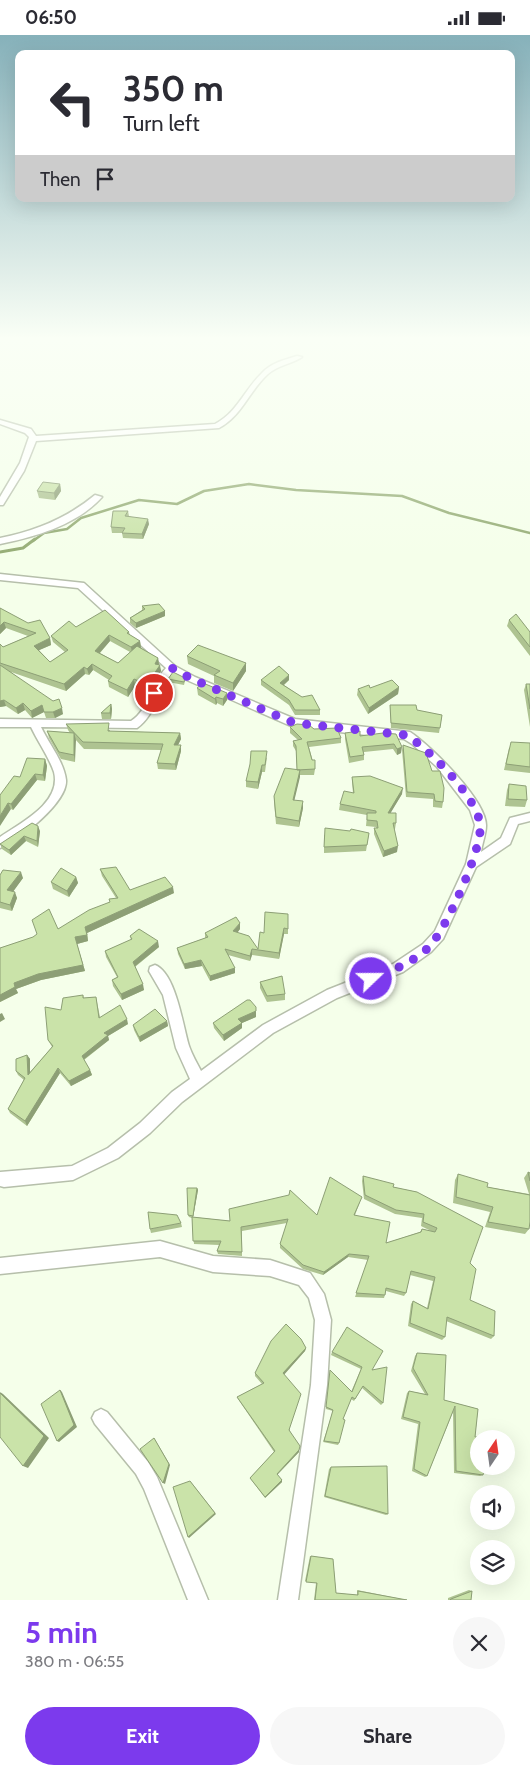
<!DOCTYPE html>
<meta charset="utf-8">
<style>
body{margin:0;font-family:Cabin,sans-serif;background:#f7f7f7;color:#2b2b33;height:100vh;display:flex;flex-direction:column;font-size:19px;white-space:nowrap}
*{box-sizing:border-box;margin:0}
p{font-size:16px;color:#7c7c81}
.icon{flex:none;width:28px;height:28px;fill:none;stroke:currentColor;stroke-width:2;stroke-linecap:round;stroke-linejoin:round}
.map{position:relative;height:1565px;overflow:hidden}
.drawer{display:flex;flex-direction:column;background:#fff;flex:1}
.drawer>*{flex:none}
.top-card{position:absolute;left:15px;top:15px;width:500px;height:152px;border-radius:10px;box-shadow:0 5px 20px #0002;background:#fff;color:#2b2b33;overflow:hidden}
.needle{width:32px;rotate:13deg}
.fabs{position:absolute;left:470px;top:1395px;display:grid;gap:10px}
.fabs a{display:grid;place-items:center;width:45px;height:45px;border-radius:50%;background:#fff;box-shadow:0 5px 20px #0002;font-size:25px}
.pin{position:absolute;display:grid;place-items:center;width:42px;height:42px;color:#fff;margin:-21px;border:2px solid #fff;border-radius:50%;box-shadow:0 1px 5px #0007}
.me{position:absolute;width:55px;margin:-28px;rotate:68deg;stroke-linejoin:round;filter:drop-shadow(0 0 4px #0008)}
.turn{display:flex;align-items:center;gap:18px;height:105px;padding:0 25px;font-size:22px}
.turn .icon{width:65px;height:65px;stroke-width:2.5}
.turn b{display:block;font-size:35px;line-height:42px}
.then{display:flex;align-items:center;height:48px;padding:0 25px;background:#0003;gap:10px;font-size:19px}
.round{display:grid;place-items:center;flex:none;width:52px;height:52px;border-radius:26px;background:#f7f7f7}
.summary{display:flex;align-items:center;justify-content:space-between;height:85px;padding:0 25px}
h1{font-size:30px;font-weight:700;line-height:38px;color:#7c3aed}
.primary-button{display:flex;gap:10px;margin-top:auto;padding:10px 25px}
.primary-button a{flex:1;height:58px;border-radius:30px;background:#7c3aed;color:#fff;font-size:20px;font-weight:700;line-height:58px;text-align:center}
.primary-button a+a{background:#f7f7f7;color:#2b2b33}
.status{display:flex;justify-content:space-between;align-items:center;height:35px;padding:0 25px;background:#fff;direction:ltr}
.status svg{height:14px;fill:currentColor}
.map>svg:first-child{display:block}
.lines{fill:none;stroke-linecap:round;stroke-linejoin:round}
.stream-far1{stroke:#94ac74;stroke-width:2.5}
.stream{stroke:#94ac74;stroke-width:3}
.street-casing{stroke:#b6bfab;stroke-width:3}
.street{fill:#fff;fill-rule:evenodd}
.wall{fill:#aec391;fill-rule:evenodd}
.shaded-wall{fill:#8d9f76}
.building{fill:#cae3a9;stroke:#8d9f76}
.route{stroke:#7c3aed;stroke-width:9;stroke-dasharray:0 16.2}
</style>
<div class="status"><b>06:50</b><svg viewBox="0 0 49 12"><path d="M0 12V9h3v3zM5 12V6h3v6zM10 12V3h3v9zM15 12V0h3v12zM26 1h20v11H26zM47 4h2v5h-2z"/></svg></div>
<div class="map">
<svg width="530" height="1565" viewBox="0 0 530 1565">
<rect width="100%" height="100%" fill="#f5ffea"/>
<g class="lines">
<path class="stream-far1" d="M33,506l11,-8 23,-4 14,-11 58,-18 38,4 27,-13 45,-7 47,6 106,6 47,17 81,20"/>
<path class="stream" d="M0,517l23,-4 12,-9"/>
<defs>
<path id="street" d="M297,321l5,1c-10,7 -24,8 -34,17 -19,17 -26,42 -49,54l-183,13 -12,30 -21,34h-3v-8l20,-34 9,-26 -4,-4 -25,-9v-4l31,9 5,7 179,-12c22,-11 30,-35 47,-51 9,-10 22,-13 35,-17z
M95,460l7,2c-25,28 -67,40 -102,47v-6c36,-7 67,-20 95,-43z
M0,539l84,9 91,83 20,11 100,42 115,13c20,13 77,69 76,94 0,8 -4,18 -5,26l20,-14 9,-20 20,-5v8l-12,3 -8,20 -34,23 -33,72 -12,13 -28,20 -66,26 -64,35 -91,69 -32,31 -32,25 -45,22 -69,7 -4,-1v-14l72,-6 36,-18 32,-25 32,-31 18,-13 -14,-31 -13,-53 -14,-24 1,-4 5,-2c21,8 28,62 34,81 3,9 8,17 12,25l62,-46 64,-35 66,-26 30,-20 12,-13 31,-67 9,-39 -5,-15 -33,-43 -25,-23 -8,-5 -111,-12 -104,-46 -16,-8c-16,16 -17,42 -36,55l-96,-1c8,17 23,35 25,53 2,22 -47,61 -66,68v-11c20,-14 62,-34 54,-65 -5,-15 -16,-30 -23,-45h-31v-8l131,2c18,-11 20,-38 35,-53l-88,-80 -78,-8z
M160,1206l53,15 57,4 40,13 14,21 7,26 -4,65 -29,215h-20l33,-215 4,-65 -6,-22 -10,-13 -29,-9 -57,-4 -53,-15 -160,17v-16z
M101,1374l6,3 41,50 9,15 51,123h-20l-44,-111 -8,-15 -41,-50 -3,-6 3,-6z"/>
</defs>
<use href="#street" class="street-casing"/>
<use href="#street" class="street"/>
</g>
<path class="wall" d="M60,449l1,7 -6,9 -16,-2 -2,-7z
M128,476l1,5 20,8 -6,15 -20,-1 -1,-5h-10l-1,-6z
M142,571l23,5v5l-29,12 -6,-5v-5l12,-8z
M0,573l50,30 1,7 -12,5 11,12 15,-10 -12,-10 -2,-6 25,-9 53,5 1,3 10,6 1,7 17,10 1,7 2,6 -6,9h-2l-9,10 -9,-4 -7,11 -19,-10 -1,-6 1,-1 -16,-10 -4,5 -4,-1 -19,17 -55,-19 52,42 -8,4h-9l-2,-6 -12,6 -7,-8 -7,4 -12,-8 -6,1v-63l3,3 25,-11 -22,-8 -6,6zM110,606l20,11 -12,11 -18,-10z
M509,585l21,12v24l-23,-30z
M187,621l59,7v8l-13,20 -19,-8v-7l-26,-12z
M168,644l17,2 -1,4 -16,-3z
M261,645h28l-5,5 36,25v5h-25l-6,-10 -28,-20z
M526,649h4v43l-6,-37z
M399,652l-1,7 -30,20 -11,-19 1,-6z
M197,653l30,12 -4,6 -6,-3 -1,2 -18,-10z
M111,669l1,5 -1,10h-9l-1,-6z
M390,670l52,10 -3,18 -48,-5 -1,-19z
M66,689l44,6v1l70,2 1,6 -3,6 3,6 -5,19 -18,-1 -1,-6 4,-13 -77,-1 -9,-10v23l-14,-3 -12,-21 -2,-7 23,2 -2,-3z
M290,692l24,2 27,9v5l-32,4 6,22 -1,6h-14l-6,25 9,8 -4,19 -23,-3 -2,-22v-6l23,-26 -1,-19 -3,-5v-5l5,-1 -8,-7z
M345,698l15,3 36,-2 5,19 -4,2 -4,-6 -29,3v8l-15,3 -4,-24z
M530,708v30l-26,-3 5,-22z
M403,710l29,26 11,31 -1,6 -9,-1v-8l-27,-2 -4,-47z
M267,722l-2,15h-3l-4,17 -12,-2v-6z
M45,724l2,7 -2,15 -8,-1 -24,30 -2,-1 -11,-14 20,-18z
M352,742l50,17 -12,19 6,10 -1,6h-1l3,23 -14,5 -9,-23v-6h2v-1l-10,-1 1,-11 -28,-5 1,-6 13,-11 -1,-11z
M509,749l18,16 -2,7 -20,-1 2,-16z
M40,796l-2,16 -12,-6 -15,14 -9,-6 -2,-5z
M369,798l-3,18 -42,2v-18z
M100,834l30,21 44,3 -87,40 1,8 -11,3 8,27 -44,9 -25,9 2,4 -18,9v-54l58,-19 52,-27 6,-4 -14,-22z
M0,840l23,3 -10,13 4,7 -5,13 -12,-3z
M76,842l2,6 -9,14 -16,-8 -2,-7z
M288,879v20h-4l-5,25 -27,-4 -2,6 -22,-6 7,18 -25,8 -8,-15 -17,3 -7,-15 -1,-6 28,-10v-5l35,-4 -3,4 21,16 6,-16z
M130,901l29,11 -24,20 9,23 -22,10 -9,-14 -1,-6 5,-3 -11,-20 -1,-6 26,-11z
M260,947l25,12v6l-18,2 -7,-14z
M83,960l1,3 12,-1 4,20 28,7 -20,12 1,4 -25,20 6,10 2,5 -21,11 -11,-13 -33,53 -17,-13 -2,-4 16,-29 -6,-5 -2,-4 11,-16 3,4v13l22,-25 -4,-7 13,-30z
M256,972v10l-14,6v5l-18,13 -10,-13 -1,-5z
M167,986l1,5 -28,16 -6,-12 -1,-5z
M528,1137l2,1v49l-1,7 -4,5 -40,-7 5,-15 -37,-9 2,-23 3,-6 29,13 42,7 -5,-16z
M363,1141l30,11 24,5 53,71v37l24,36 -3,3 -45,-18 -1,16 -3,3 -34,-14 3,-22 2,-3 14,7 6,-27 -23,-6 -4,18 -2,3 -18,-5 -2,7 -29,-1 13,-37 -20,-3 -25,18 -20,-6 -23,-21v-4l7,-21 -45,8v25l-24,-2 -1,-3 2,-6 -25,-1 -2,-26 -3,-1 -1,-2 9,-27 1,2 -5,27 37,4 87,-6 43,-13 -5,13 31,28 34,-11 2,-3 9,2 -10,-5 1,-8 -27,-4 -31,-15 -2,-18z
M181,1188l1,4 -31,6 -1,-4z
M306,1313l-1,3 -21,23 6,57 9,21 -22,23 5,7 -17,16 -15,-20 24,-26 -36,-53 -1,-2 25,-13 -7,-8v-3z
M332,1317l40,18 11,33 -2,2 -19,-17 -8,13 -3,-2 -8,20 -4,24 -1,2 -15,-3 10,-31 -7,-2 4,-37v-2l21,22 10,-23 -30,-14z
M417,1318l27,47 34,9 -3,28 8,38 -3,1 -26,-3 -1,-61 -26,64 -2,1 -13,-6 6,-47 -17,-5 6,-26 2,-2 16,3 -14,-23 4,-15z
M331,1432l57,47 -2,1 -62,-18 5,-28z
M310,1521l23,3 3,34 21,2v-5l50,10h-93l2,-17 -11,-2z
M469,1555l3,1 -1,9h-23v-2z"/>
<path class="shaded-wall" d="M60,449l1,7 -6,9 -1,-7z
M148,484l1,5 -6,15 -1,-5z
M165,576v5l-29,12v-5z
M4,587l2,6 -6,6v-8z
M109,600l1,6 -14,16 -1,-6z
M50,603l1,7 -16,7 -1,-6z
M140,606l1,7 -9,5 -1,-6z
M158,623l1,6 -3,6 -1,-6z
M246,628v8l-13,20v-8z
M92,629l1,6 -4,5 -2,-6z
M160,630l1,6 -6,9 -1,-6z
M84,632l1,7 -19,17 -2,-7z
M152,638l1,7 -9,10 -1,-7z
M289,640v5l-9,8v-5z
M134,644l1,7 -7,11 -1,-7z
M399,652l-1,7 -30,20 1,-6z
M227,658v7l-4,6v-7z
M216,662l1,6 -1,2 -1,-6z
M4,665l2,6 -6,1v-6z
M23,668l2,7 -7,4 -2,-6z
M111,669l1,5 -1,10 -1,-6z
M42,670l2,7 -12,6 -1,-7z
M62,673l1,6 -8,4 -2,-6z
M74,698l2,7 -1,22 -1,-7z
M180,698l1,6 -6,12 -1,-6z
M181,710v6l-5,19 -1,-6z
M402,712l-1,6 -4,2v-6z
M45,724l2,7 -2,15 -2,-6z
M262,730v7l-4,17v-7z
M300,735v7l-7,29v-6z
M35,739l2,6 -24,30 -2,-6z
M403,753l-1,6 -15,25 1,-6z
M303,766v7l-4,19v-6z
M8,768l3,6 -11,17v-10z
M38,791l2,5 -2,16 -1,-6z
M24,801l2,5 -15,14 -2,-5z
M398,811l-1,6 -14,5 1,-6z
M21,837l2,6 -13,18 -3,-6z
M76,842l2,6 -9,14 -2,-6z
M173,852l1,6 -87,40 1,8 -11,3 8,27 -44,9 -25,9 2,4 -18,9v-7l14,-12 71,-56z
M15,857l2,6 -5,13 -2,-6z
M240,888v6l-6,8 -1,-6z
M284,893v6l-5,25v-6z
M158,906l1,6 -25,20 -1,-5z
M252,914v6l-2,6v-5z
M201,925l1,6 -17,3 -1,-5z
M235,933v5l-25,8v-5z
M143,949l1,6 -22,10 -1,-6z
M256,976v6l-14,6v5l-18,13 -1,-6 15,-16z
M2,978l3,6 -5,3v-8z
M127,984l1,5 -20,12 1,4 -26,20 -1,-4 22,-23z
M167,986l1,5 -28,16 -1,-5z
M27,1020l3,4v20l-2,-4z
M58,1033l2,5 -33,53 -2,-5z
M90,1035l2,5 -21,11 -2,-5z
M197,1153l1,2 -5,28v-2z
M349,1219l-1,3 -25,18 1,-3z
M306,1313l-1,3 -22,25v-3z
M60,1355l2,2 15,35 -18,15 -2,-1z
M0,1357l3,2 46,44 -21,30 -5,-2z
M154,1403l16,27 -5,19 -2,-1z
M299,1415v2l-22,23v-1z
M282,1445v2l-17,16v-1z
M190,1446l26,33 -27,24 -1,-1z"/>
<path class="building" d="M43,447l17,2 -6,9 -17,-2z
M113,476h15l-3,5 23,3 -6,15 -20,-1 3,-5 -14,-1z
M159,569l6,7 -29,12 -6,-5 15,-9 -3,-3z
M0,573l28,15 12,-3 10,18 -16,8 16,16 18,-12 -17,-14 18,-15 7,6 29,-17 24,22 -2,1 13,8 -9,6 -22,-12 -14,16 23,12 19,-17 21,12 -3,6 5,1 -6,9 -2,-1 -9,10 -9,-4 -7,11 -19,-9 4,-5 -20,-12 -5,5 -3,-2 -20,17 -64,-21v-19l3,3 33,-14 -32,-11 -4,4z
M516,579l14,18v15l-21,-27z
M198,610l48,18 -13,20 -19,-8 6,-4 -33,-15z
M0,630l53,36 6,-2 3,9 -9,4h-9l-2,-7 -11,6 -8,-8 -7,5 -12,-8 -4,1z
M279,631l10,9 -9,8 22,14 10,-2 8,15h-25l-6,-10 -28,-20z
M173,637l12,6 -1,4 -16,-3z
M392,645l7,7 -30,21 -11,-19 11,-4 1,3z
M203,648l24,10 -4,6 -7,-2 -1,2 -18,-11z
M526,649h4v25z
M111,669l-1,9h-9z
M390,670h26l1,5 25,5 -2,13 -49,-5z
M109,688l-1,8 72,2 -6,12h7l-6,19 -18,-1 6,-19 -80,-2 -17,-18z
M297,689l12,1 5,4 23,-1 4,10 -34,4 5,18h3v9l-18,1 -1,-24 -3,-5 9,-2 -12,-12z
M47,696l27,2v22l-15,-3z
M360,696v5l23,-3 13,1 6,13 -5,2 -3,-5 -32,3 2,8 -14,2 -5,-24z
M511,707l19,1v24l-24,-3z
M403,710l23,8 6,18h8l4,17 -1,14 -8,-1 -1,-7 -27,-2z
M251,716h16l-2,14h-3l-4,17 -12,-1 4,-17z
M27,723l18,1 -2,16 -8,-1 -24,30 -3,-1 -8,13v-21l14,-19 6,1z
M285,733l15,2 -7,30 10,1 -4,20 -23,-4 -2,-21z
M370,741l33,12 -15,25h8v10h-3l5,23 -14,5 -10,-23h4l-1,-7 -10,-1v-7h9v-2l-36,-7 4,-13 10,2 -2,-16z
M509,749l17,2 1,14 -19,-1z
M32,788l6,3 -1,15 -13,-5 -15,14 -9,-6z
M325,793l25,3 1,-2 18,4 -2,12 -43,2z
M116,832l14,23 35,-13 8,10 -88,40 2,8 -12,2 8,28 -45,9 -24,9 1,4 -15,8v-47l33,-11 4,-3 -5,-14 17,-11 9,20 31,-19 21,-8 -1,-3 9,-1 -18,-29z
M61,833l15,9 -9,14 -16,-9z
M3,835l18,2 -14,18 8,2 -5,13 -10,-3v-27z
M265,877l23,2v15l-4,-1 -5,25 -27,-4 -2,7 -25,-7 10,19 -25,8 -9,-16 -17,4 -7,-16 31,-11 -3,-4 31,-16 4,6 -7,8 16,5 9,13 2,-17 4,1z
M139,894l19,12 -25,21 10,22 -22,10 -9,-14 6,-3 -13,-26 27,-12 -2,-3z
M282,941l3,18 -18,2 -7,-14z
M83,960v3l13,-1 3,21 21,-13 7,14 -23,14 4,2 -26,21 8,14 -21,11 -11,-13 -33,53 -17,-12 17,-31 -9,-7v-12l11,-4 1,20 25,-29 -5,-6 -3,-33 16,3 2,-12z
M247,965h3l6,7v4l-18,8 4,4 -19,12 -10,-12z
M155,974l12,12 -28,16 -6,-12z
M528,1137l2,1v8z
M458,1139l30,9 -1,4 43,8v27l-1,7 -41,-7 5,-15 -37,-10z
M363,1141l31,8 -1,3 24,5 66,35 -13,36 6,6 -6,31 25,11 -1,25 -47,-19 -2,20 -35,-14 3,-22 15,8 7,-32 -24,-6 -5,22 -20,-5 -1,7 -29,-2 13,-37 -20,-2 -25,18 -21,-7 -23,-21 8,-25 -47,8 1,25 -25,-1 4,-10h-28l-1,-24 38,4 -1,-12 60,-14 1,-5 27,25 13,-38 32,20 -8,18 36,7 -4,21 35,-11 1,-3 13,3 2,-4 -14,-6 1,-8 -28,-4 -31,-15z
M187,1153h10l-4,28 -5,-1z
M148,1177l29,3 4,8 -31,6z
M286,1289l15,15 5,9 -23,25 18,21 -12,36 11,16 -1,4 -22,24 5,6 -17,17 -15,-19 25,-27 -38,-54 27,-14 -9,-10 16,-32z
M347,1292l36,24 -11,19 15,-3 -4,36 -20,-17 -8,13 -3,-2 -9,22 2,1 -6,23 -15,-2 9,-31 -7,-3 4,-37 22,22 10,-25 -30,-15z
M417,1318l29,2 -2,45 34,9 -3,28 15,-1 -1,3h-10v27h6l-2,9 -27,-4 -1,-65 -28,70 -13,-7 6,-47 -17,-5 6,-26 19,4 -15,-27z
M60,1355l14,35 -17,16 -16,-37z
M0,1358l44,43 -21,30 -23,-29z
M154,1403l15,26 -6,19 -23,-34z
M387,1431l1,48 -63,-18 6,-29z
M190,1446l25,32 -27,24 -15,-50z
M311,1521l22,3 3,34 22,2v-4l49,9h-92l2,-17 -11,-1z
M472,1556l-1,9h-21l1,-1z"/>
<linearGradient id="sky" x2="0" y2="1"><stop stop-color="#86b1ba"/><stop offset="0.58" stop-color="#fafff6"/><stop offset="1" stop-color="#fafff6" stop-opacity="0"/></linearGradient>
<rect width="530" height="523" fill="url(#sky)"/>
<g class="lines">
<path class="route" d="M154,658l8,-17 10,-8 20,11 102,44 112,12c22,13 71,62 74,89 4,22 -35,108 -52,124 -16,15 -37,23 -57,31"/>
</g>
</svg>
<div class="fabs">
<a><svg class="needle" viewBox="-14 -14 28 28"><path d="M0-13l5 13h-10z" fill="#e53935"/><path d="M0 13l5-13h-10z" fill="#7c7c81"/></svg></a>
<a><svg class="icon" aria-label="sound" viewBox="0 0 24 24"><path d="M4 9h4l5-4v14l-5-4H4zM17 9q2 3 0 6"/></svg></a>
<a><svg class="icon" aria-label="layers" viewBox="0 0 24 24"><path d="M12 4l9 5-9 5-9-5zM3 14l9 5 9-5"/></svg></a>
</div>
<div class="pin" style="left:154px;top:658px;background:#d93025"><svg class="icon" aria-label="arrive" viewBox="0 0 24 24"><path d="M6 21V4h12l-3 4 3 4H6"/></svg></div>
<svg class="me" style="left:371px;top:944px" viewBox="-20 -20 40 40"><circle r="17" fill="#7c3aed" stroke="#fff" stroke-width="3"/><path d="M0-11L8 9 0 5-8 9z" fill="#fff"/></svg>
<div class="top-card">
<div class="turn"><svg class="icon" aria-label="left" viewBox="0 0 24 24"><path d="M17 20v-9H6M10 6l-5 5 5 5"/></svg><div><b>350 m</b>Turn left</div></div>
<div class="then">Then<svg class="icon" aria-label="arrive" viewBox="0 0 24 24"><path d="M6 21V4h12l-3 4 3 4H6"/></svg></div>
</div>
</div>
<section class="drawer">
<div class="summary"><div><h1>5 min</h1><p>380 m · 06:55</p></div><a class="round"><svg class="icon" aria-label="close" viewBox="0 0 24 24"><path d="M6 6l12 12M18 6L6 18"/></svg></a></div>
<div class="primary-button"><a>Exit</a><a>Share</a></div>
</section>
